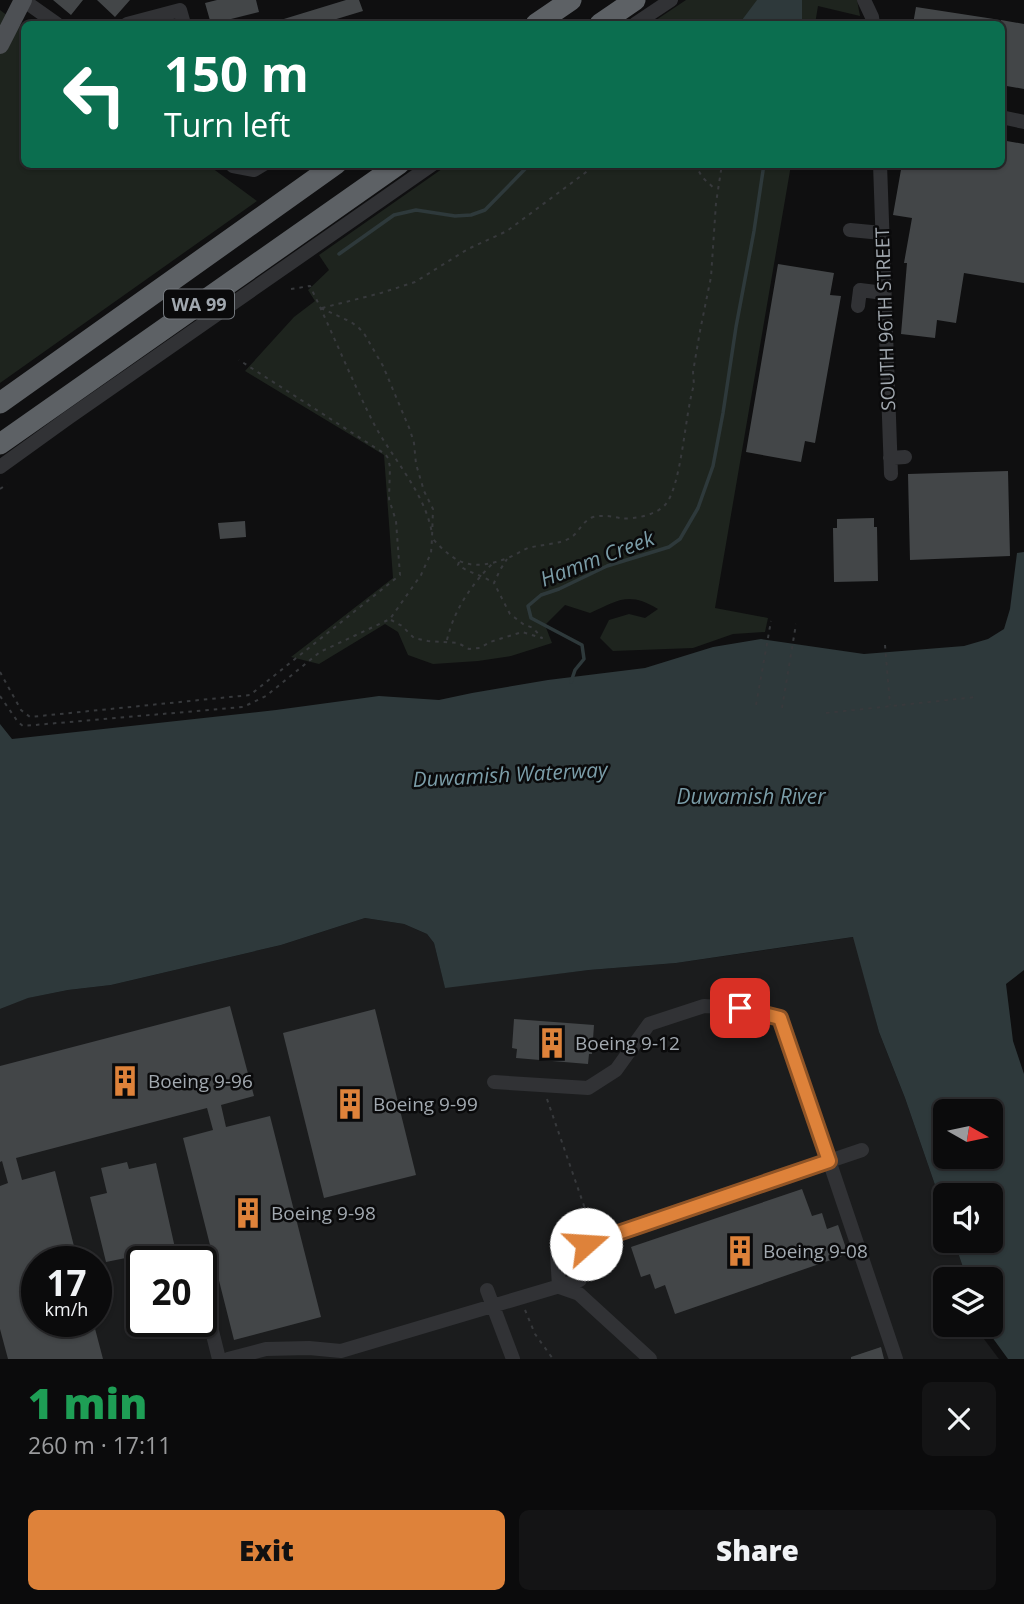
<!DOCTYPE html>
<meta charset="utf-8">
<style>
body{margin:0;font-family:"Open Sans",sans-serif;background:#141415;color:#f1f3f6;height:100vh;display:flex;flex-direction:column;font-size:26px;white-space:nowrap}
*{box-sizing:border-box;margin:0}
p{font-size:23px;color:#9a9b9d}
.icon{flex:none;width:38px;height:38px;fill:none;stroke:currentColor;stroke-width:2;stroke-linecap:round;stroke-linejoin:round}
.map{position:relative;height:1359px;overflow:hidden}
.panel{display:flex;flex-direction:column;background:#0b0b0c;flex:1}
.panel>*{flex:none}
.guide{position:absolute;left:21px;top:21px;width:984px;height:147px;border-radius:10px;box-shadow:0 2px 5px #0004,0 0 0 2px #2b2b2d;background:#0b6e4f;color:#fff;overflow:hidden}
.needle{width:46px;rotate:99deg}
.tools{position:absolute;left:933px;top:1099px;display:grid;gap:14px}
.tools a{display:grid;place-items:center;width:70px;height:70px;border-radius:10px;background:#0b0b0c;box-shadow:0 2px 5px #0004,0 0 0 2px #2b2b2d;font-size:35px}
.speed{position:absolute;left:21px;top:1246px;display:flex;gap:14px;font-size:35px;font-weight:700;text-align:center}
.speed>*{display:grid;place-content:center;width:91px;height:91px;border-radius:50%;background:#0b0b0c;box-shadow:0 2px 5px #0004,0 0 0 2px #2b2b2d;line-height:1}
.speed small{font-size:18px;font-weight:400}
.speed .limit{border:4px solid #111;border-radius:10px;background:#fff;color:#111}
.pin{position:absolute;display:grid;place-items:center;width:60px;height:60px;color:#fff;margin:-30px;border-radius:14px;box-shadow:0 4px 10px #0006}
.me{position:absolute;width:77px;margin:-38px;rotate:71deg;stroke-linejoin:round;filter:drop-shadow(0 0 5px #0008)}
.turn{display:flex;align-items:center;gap:24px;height:147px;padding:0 28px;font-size:32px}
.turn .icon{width:91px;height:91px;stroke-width:2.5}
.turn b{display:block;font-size:49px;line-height:60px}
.round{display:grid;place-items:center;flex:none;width:74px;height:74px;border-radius:10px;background:#141415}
.headline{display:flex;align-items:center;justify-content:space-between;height:119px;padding:0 28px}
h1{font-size:42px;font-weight:800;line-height:52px;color:#1e9e55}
.action{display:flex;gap:14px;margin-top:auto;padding:14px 28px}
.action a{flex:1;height:80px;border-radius:10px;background:#de823a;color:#111;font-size:28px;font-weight:800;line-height:80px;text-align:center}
.action a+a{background:#141415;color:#f1f3f6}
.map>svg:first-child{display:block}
.built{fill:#1b1c1d;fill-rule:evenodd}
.green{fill:#1e241e}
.water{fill:#2e393b;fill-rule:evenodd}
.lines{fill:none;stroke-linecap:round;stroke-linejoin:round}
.stream{stroke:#2e393b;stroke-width:3.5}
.building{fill:#434648}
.path{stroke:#37393c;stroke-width:2;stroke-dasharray:3.5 5;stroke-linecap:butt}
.minor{stroke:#313235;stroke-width:14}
.major{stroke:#4d5054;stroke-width:18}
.highway{stroke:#5d6165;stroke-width:21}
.route-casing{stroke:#905426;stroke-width:18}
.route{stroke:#de823a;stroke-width:12}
.labels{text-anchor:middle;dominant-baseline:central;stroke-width:5;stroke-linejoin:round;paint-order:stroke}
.shield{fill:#0a0a0b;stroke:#74797e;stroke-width:2}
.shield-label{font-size:18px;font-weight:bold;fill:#a2a9b0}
.street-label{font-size:19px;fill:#a2a9b0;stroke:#0a0a0b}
.poi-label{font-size:19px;fill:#a2a9b0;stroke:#0a0a0b;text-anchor:start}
.water-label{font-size:21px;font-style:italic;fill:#7b9da8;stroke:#0a0a0b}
</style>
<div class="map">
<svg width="1024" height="1359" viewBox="0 0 1024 1359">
<rect width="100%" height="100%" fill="#0f0f10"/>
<path class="built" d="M365,918l39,6 23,10 7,9 11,44 144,-17 87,-7 178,-26 25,95 26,66 40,116v27h9l13,38h-22v46h31l2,6 21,28h-999v-350l27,-11 41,-8 43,-5 170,-40zM37,1262h59v59h-59zM142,1262h59v59h-59z"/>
<path class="green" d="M686,0h171l3,16 -42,-10 -3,18h-165z
M0,10l24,18v136l184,1 49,36 -257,182z
M449,164l342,1 -76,443 53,10 -3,14 -32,2 -40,14 -80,3 -13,-13 9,-18 20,-6 16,4 13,-9c-29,-18 -40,-9 -68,4l-25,-8 -20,20 7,18 -41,13 -33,5 -45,3 -25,-9 -10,-23 -13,-8 -66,40 -28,-7 102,-79 -9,-123 -139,-84 49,-54 21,-16 -7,-11 21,-20 -10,-15z"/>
<path class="water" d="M757,0h45v24h-63z
M1024,552v418l-18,14 7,57 11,33v285h-16l-24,-33 -1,-1h7v-46h-23l-13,-38h36v-46h-45v19l-40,-116 -26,-66 -26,-95 -177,26 -87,7 -144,18 -11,-45 -7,-9 -23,-10 -39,-6 -84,27 -170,40 -43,5 -40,8 -28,11v-285l12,15 264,-29 103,-14 60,4 33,-7 76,-13 97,-12 68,-21 48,-8 103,15 100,-8 24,-7 16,-10 6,-20 7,-56zM945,1111h45v46h-45z"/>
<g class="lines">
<path class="stream" d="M196,164l3,4
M339,254l55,-39 22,-5 39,6 16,-1 14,-5 42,-43 4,-3
M571,682l4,-12 9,-11 -2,-14 -51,-27 -3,-12 13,-11 18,-6 48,-23 62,-19 11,-8 18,-31 15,-42 10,-53 13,-86 18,-96 10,-67"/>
</g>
<path class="building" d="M53,0h30l-12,15z
M97,0h33l-15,17z
M217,0h39l3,12 -48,12 -6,-21z
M346,0h13l4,11 -43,13h-45l-1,-2z
M916,7l78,12v5h-81z
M1001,20l23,4v65l-23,-4z
M1001,140l23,4v139l-60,-10 -8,50 -19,-3 -2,18 -34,-4 6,-71h-3l8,-45 -19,-3 9,-51h99z
M778,264l56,9 -4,22 11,1 -26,147 -10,-2 -4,21 -55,-10z
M1008,471l2,85 -100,4 -2,-86z
M874,518v9h3l1,54 -44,1 -1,-54h4v-9z
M245,521l1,16 -26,2 -2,-16z
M230,1006l24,90 -33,9 5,22 44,-11 51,201 -87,23 -51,-202 30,-8 -6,-22 -191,50 6,22 33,-9 23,91h-41v59h56l10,38h-95l-8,-30v-143l8,-3 -6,-22 -2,1v-96z
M375,1009l41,166 -92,23 -41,-165z
M514,1019l80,6 -2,29h-3l-1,10 -72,-6 1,-9 -5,-1z
M127,1162l2,7 27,-6 19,85 -69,14 -16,-65 17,-4 -6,-25z
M802,1189l10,27 10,-3 5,16 11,-4 10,29 -173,60 -10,-29 -10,4 -5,-15 -9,3 -10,-30z
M881,1347l3,12h-33v-2z"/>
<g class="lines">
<path class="path" d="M695,164l7,13 14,13
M291,289l19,-3c22,45 41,93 64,138 18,34 52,70 58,110
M321,308l30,14 8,6 6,7 18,31 27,64 4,13 2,21 8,27 9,18 -1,29c25,28 41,33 76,20 7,-3 13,-7 20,-10 11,-3 33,-4 42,-10 9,-5 12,-17 23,-21 10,-2 18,-1 27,1 13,2 36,-3 45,-13 17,-19 20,-93 29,-120l-1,-13 7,-41 11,-54 5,-74 6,-39
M322,308l59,-15 34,-11 53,-33 39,-18 90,-67
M0,489l7,-5
M459,562l-1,3c11,8 25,10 35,18
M391,620l11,6 12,12 14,3 30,2 11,6 11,-1 10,-6 32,-10 20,6 -9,-10 -10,-4 -13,-10 -16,-31 6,-13 7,-11
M447,640c7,-30 24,-55 46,-77
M885,645l5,60
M0,672l21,38 9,7 220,-22 150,-120 -4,-54 -7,-22 1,-32 -2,-9 -3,-4 -146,-94
M0,696l18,26 5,4 220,-19 23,-11 54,-44 70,-33 31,-44 10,-22 1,-14
M756,705l15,-84
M782,708l14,-84
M826,713l150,-16
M547,1099l44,127
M525,1310l10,24 18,25"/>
<path class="minor" d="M23,0l34,24
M864,0l8,17 1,7
M127,24l53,-14 4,14
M635,24l36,-24
M1001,117l23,5
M231,164l2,2 21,4 10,-6
M880,164l11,310
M850,230l32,3
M858,306l2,-16 24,3
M890,458l15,-1
M0,467l68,-49 365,-254
M494,1082l94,6 28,-18 33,-46 55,-18 36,2 41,10 115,341
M559,1287l-2,-34 305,-103
M559,1287l20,7 71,65
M487,1290l26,69
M209,1319l10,40
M228,1359l38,-10 43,-1 32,3 239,-71"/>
<path class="major" d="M0,45l23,-45"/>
<path class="highway" d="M536,24l35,-24
M600,24l35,-24
M0,403l336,-239
M0,444l399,-280"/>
</g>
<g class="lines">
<defs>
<path id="route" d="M586,1244l243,-83 -49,-143 -40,-10"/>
</defs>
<use href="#route" class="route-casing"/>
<use href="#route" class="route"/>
</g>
<defs>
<symbol id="building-bare" viewBox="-9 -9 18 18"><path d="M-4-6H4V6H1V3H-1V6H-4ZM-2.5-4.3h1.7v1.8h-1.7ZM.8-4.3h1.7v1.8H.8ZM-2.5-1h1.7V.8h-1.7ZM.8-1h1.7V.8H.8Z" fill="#de823a" stroke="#0a0a0b" stroke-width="2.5" paint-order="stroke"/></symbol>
</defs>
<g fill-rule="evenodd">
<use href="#building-bare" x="530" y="1021" width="44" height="44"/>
<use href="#building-bare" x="103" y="1059" width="44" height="44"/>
<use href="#building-bare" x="328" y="1082" width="44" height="44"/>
<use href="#building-bare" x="226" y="1191" width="44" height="44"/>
<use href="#building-bare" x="718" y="1229" width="44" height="44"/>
</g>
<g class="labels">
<rect class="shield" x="164" y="289.5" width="70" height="29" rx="5"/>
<g class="shield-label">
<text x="199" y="304">WA 99</text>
</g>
<g class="street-label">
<text transform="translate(885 319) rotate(-92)">SOUTH 96TH STREET</text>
</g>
<g class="poi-label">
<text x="575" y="1043">Boeing 9-12</text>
<text x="148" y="1081">Boeing 9-96</text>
<text x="373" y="1104">Boeing 9-99</text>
<text x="271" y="1213">Boeing 9-98</text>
<text x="763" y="1251">Boeing 9-08</text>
</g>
<g class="water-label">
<text transform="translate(597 558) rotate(-21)">Hamm Creek</text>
<text transform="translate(510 774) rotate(-3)">Duwamish Waterway</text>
<text x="751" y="796">Duwamish River</text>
</g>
</g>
</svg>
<div class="tools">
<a><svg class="needle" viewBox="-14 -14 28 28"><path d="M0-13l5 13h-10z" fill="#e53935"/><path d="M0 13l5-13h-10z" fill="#9a9b9d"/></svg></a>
<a><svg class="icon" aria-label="sound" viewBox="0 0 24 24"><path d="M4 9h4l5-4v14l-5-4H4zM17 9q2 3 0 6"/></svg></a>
<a><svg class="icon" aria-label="layers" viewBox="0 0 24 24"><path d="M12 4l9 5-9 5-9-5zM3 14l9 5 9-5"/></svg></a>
</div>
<div class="speed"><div>17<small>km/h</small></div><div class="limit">20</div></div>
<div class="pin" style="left:740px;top:1008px;background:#d93025"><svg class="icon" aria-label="arrive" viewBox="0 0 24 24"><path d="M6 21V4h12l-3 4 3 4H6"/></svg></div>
<svg class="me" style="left:586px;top:1244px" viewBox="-20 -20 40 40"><circle r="19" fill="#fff"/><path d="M0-13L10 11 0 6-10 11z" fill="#de823a"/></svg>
<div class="guide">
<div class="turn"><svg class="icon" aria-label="left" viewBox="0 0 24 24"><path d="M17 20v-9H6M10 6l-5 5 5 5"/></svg><div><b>150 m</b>Turn left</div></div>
</div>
</div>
<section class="panel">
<div class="headline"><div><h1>1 min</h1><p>260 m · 17:11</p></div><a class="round"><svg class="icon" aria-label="close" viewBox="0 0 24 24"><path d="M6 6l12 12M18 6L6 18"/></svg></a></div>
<div class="action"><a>Exit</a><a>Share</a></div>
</section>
